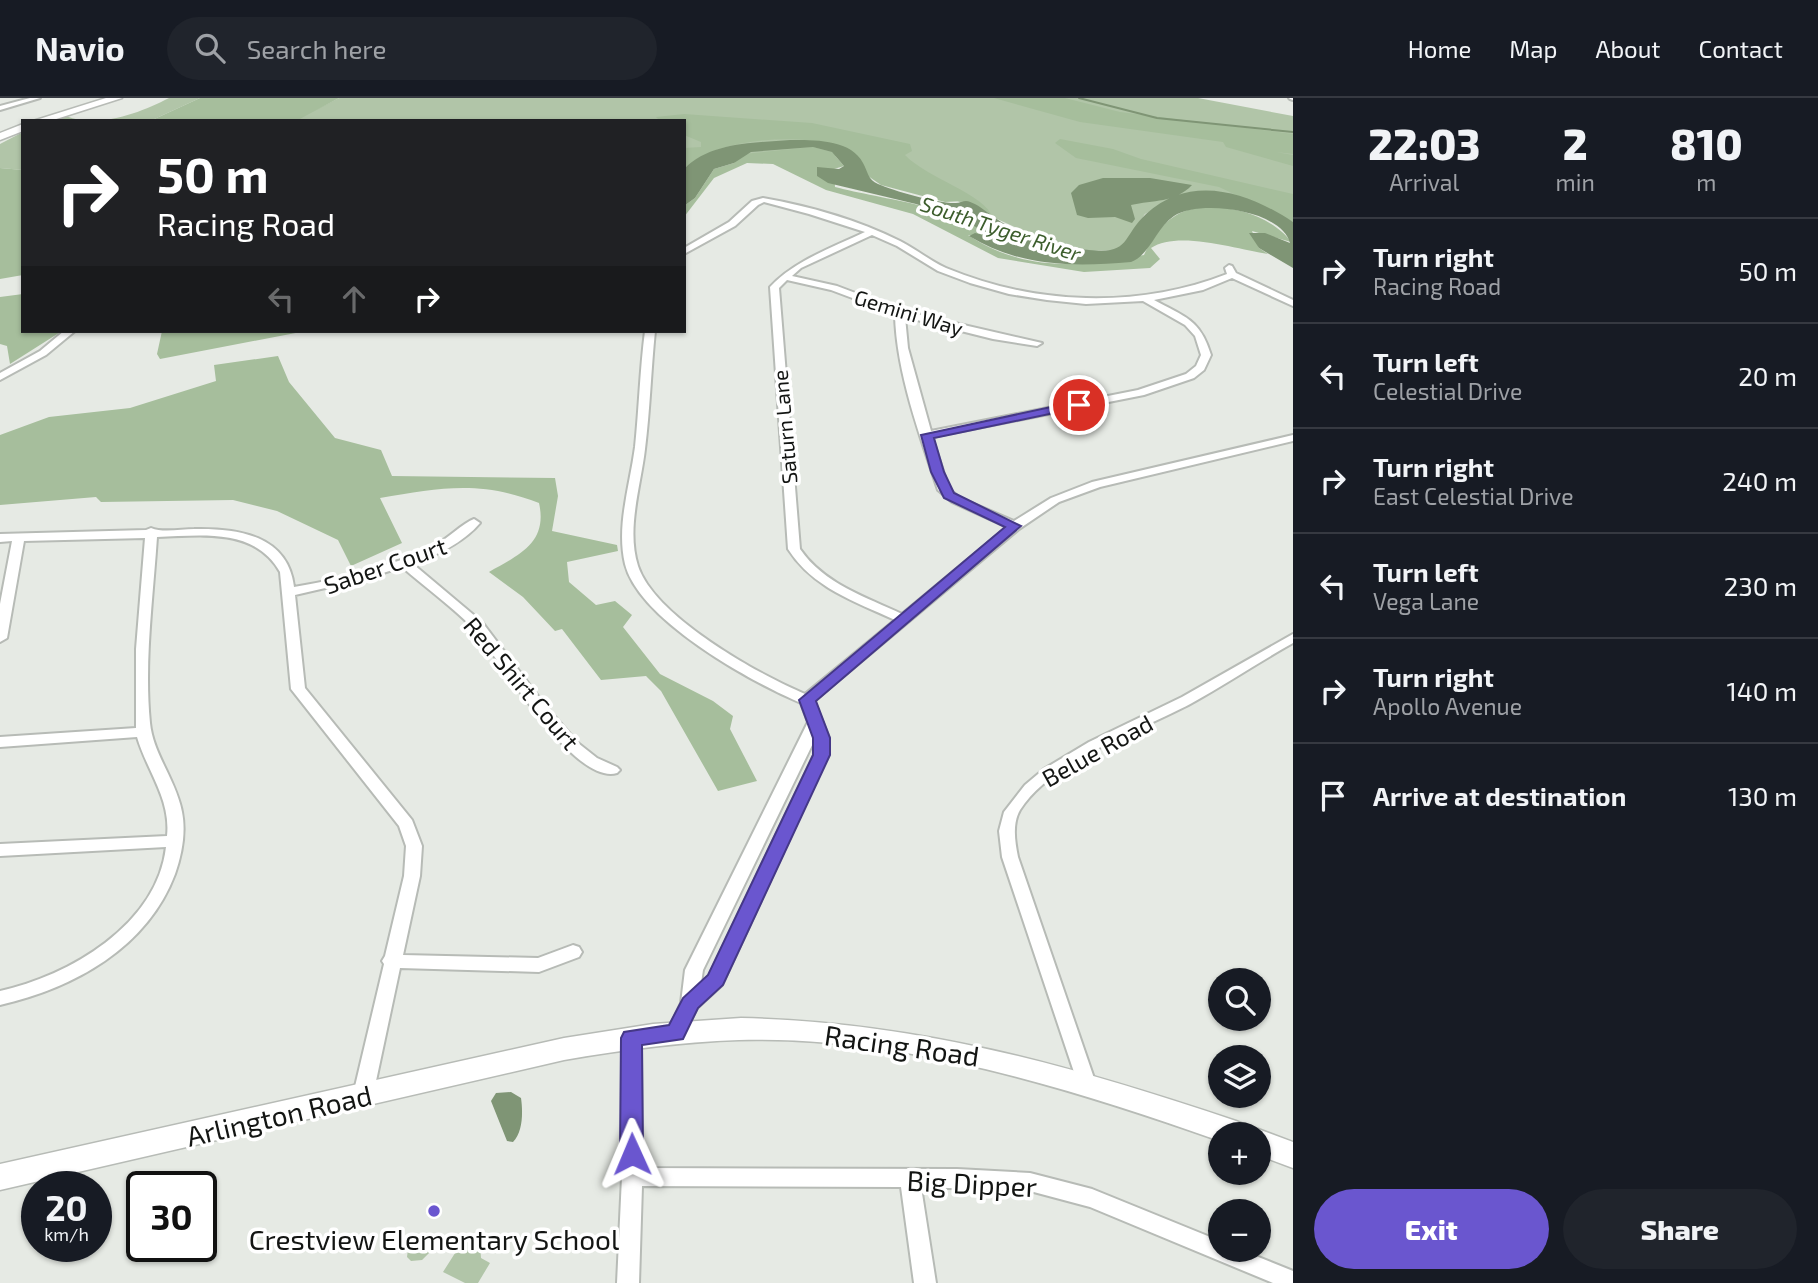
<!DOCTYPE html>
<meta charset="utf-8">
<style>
body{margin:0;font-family:"Exo 2",sans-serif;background:#20242c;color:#f1f3f6;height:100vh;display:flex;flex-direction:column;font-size:26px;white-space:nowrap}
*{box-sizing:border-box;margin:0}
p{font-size:23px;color:#9ea1a6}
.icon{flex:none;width:38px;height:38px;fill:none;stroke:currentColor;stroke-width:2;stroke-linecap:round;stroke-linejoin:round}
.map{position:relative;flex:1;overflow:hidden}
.drawer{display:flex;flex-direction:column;background:#171b24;width:525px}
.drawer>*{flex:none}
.hud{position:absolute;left:21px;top:21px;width:665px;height:214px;border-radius:0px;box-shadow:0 2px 5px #0004;background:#202124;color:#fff;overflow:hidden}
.buttons{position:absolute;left:1208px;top:870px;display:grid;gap:14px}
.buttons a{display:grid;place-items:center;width:63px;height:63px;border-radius:50%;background:#171b24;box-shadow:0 2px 5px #0004;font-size:35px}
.speed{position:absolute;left:21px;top:1073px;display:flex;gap:14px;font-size:35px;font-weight:700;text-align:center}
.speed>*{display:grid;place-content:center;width:91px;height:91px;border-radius:50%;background:#171b24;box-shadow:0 2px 5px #0004;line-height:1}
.speed small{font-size:18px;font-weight:400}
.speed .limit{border:4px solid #111;border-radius:10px;background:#fff;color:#111}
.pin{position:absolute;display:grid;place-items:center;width:60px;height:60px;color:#fff;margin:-30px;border:4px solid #fff;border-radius:50%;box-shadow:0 2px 7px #0007}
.me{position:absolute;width:77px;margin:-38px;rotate:359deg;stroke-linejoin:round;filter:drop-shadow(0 0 5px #0008)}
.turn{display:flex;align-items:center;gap:24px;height:147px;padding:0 21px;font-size:32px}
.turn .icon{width:91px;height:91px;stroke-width:2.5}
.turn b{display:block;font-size:49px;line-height:60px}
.lanes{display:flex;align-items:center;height:66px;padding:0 21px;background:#0003;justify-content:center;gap:35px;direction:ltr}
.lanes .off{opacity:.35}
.eta{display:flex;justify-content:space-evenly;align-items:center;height:119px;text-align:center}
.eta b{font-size:42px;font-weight:800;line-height:49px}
.cta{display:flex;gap:14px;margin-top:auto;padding:14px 21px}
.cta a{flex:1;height:80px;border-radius:42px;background:#6a56cf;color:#fff;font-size:28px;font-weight:800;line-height:80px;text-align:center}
.cta a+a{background:#20242c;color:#f1f3f6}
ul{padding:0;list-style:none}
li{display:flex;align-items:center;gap:21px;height:105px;padding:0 21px;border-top:2px solid #363941}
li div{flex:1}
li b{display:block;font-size:26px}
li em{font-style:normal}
header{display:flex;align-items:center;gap:42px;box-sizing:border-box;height:98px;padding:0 35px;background:#171b24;border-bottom:2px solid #363941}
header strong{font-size:33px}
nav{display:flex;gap:38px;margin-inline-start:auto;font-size:24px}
.search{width:490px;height:63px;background:#20242c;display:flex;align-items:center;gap:18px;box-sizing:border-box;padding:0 24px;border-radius:38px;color:#9ea1a6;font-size:26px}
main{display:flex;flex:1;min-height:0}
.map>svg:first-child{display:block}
.green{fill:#b1c5a8}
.forest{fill:#a6be9c}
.water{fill:#7f9575}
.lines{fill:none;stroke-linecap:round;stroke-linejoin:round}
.stream{stroke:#7f9575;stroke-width:2}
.street-casing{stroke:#b7bbb6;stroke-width:4}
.secondary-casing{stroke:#b7bbb6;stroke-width:3}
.street{fill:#fff;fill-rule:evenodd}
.secondary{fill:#fff;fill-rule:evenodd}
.route{fill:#6a56cf;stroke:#453887;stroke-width:2}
.poi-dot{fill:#6a56cf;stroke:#fff;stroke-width:2.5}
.labels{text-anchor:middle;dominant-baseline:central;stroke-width:7;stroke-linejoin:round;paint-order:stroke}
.far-water-label{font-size:21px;font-style:italic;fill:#3c5d2c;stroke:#fff}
.far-street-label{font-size:21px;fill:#131513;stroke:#fff}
.street-label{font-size:24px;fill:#131513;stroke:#fff}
.near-street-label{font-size:28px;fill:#131513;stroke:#fff}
.near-poi-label{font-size:28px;fill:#131513;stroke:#fff}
</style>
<header>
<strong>Navio</strong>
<div class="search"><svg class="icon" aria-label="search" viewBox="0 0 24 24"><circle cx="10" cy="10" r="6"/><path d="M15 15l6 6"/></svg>Search here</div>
<nav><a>Home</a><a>Map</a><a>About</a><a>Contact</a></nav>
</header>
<main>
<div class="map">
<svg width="1293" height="1185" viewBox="0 0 1293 1185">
<rect width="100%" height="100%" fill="#e6eae4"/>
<path class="green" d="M169,0h31l-50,23h-98l14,-5c32,13 74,-3 103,-18z
M339,0h859l95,18v106l-16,-10 -96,-17 -36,19 -20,30 -10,6 -23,1 -42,-8 -194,-88 -169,10 -3,4v-48l-389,-1z
M23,34v38l-23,-2v-24z
M428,1135l9,6 -3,9 -12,12 -11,1 -4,-4 1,-8z
M464,1141l16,5 1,14 9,5 -12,20h-13l-22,-11z"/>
<path class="forest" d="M200,0h156h-17l-43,23h-146z
M994,0h71l55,14 173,22v20l-17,-2 17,3v11l-67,-19 -3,-5 -143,-20z
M684,16l128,9 98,21 2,7 -7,4c23,24 79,38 88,63l-30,-17 -18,1 -64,-17 -13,-9 -12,-21c-36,-26 -141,-19 -172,14v-21l17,-1v-5l-17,-7v-14h-24l-4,-4z
M1060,41l53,10 28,10 152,35v28l-74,-35 -143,-29 -21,-15z
M813,49l19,5 12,14 -10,3 1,18c45,12 132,21 166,52l-33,-4c56,37 113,32 176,20 6,-14 17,-31 31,-39 31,-20 96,-4 116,26l-39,-11 7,17 9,6c-31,-5 -91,-24 -117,-6l9,11 -10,9 -66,4 -86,-14 -85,-44 -87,-24 -53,-26 -26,-1 -33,15 -30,39v-11l11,-8 19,-29 20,-6 9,-9z
M0,70l23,2v105l-23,4z
M23,196v37h39l-52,33 -3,-18 -7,-2v-47z
M162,233h144l-146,28 -3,-5z
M278,258l11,26 46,56 46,12 11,26 163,2 3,18 -6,35 65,14 1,6 -51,11 2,20 27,23 19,-4 17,14 -9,12 37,47 53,27 20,15 -3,13 27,52 -39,10 -57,-100 -15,-15 -45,4 -39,-51 -7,2 -32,-34 -34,-25c30,-17 59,-29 50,-69 -59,-23 -99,-15 -159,-5l22,45 -51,23 -13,-26 -61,-29 -44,-11 -132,2 -5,-5 -96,8v-70l49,-18 81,-9 86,-27 -2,-16z"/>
<path class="water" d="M790,42c23,0 61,-1 73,23 5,9 5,17 15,21 16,7 61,20 78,19 3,0 7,-2 10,-2 11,1 26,16 37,22 26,14 56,24 86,27 42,5 33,-14 57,-36 45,-41 102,-22 147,8v46l-34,-20 -10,-15h16l25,10c-8,-33 -90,-44 -116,-27 -18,12 -24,39 -43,46 -58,5 -111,5 -162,-26l6,-3 26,6 -50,-24 -35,-11 -88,-21 -11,-7v-9l22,2 5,-3 -12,-14 -19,-5 -62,5 -17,11 -20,6 -19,29 -11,8v-37c26,-27 71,-26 106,-29z
M1103,80h47l42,7c-17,18 -39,15 -61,20l4,14 -3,4 -17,-6 -27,1 -11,-3 -6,-22 8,-8z
M511,994l10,6c2,14 2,34 -8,44l-6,-1 -16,-40 5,-8z"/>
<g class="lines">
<path class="stream" d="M1079,0l78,20 136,14"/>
<defs>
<path id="street" d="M30,0h10l-40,12v-4z
M1289,0h4v2l-3,-1z
M763,100c46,8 95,22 137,43 16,8 30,20 46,27 89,37 191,41 281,6l-2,-6 4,-3 3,1 4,7 57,27v6l-61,-28 -29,12 -49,10c31,17 46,19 57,55l-7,15 -10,8 -50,17 -212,42 17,52 11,9 54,23 37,-23 41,-16 201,-47v6l-193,46 -41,15 -40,27 -205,172 15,37 -1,17 -106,230 -25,23 -15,30 -6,2 -6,-2 -3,-5 14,-30 4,-33 123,-248 -7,-19c-51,-22 -162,-83 -176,-139 -9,-38 5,-79 10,-117 4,-38 5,-78 10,-116h10c-4,39 -5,79 -10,118 -4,36 -19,80 -7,117 17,51 120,108 167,128l90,-74c-41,-19 -82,-32 -107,-71l-18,-262c24,-26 61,-39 95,-55l-56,-18 -45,-12 -6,3 -23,21 -51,28v-6l45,-26 23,-21zM872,137l25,11 41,25 32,12 39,11 38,6 39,4 57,-3 42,24 10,11 6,19 -5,11 -10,8 -48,16 -207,41 -23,-83 -3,-31 88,22 44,7 5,-3 -139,-32 -66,-25 -45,-10 9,-8zM787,182l44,10 64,24c1,57 25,122 43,176l14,12 55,25 -105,87c-36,-17 -78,-30 -102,-65l-21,-261zM815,641l-1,16 -105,221 -8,7 2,-13z
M64,233h11l-29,24 -46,25v-7l40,-22z
M474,421l6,4c-17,20 -43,32 -67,41l69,58 62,82 34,39 19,15 20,9 3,3 -3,3c-44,13 -118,-117 -146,-147 -21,-21 -46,-39 -69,-59l-38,12 -69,16 10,93 107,132 10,26 -2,30 -17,79 135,3 35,-13 6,2 3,5 -3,5 -40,15 -139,-4 -27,127 -3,6 -7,2 -7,-2 -3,-6 31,-131 -2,-3 3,-5 19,-80 2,-30 -7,-20 -108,-137 -11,-117c-25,-45 -80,-36 -123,-35 -4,61 -13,125 -7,186 3,31 26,57 32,89 4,20 0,42 -7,62 -28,74 -101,114 -175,131v-14c69,-15 157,-66 166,-144l-166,9v-12l167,-8c4,-37 -20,-65 -30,-99l-137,10v-10l136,-9v-79l9,-111 -121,3 -17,97 -7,4v-38l12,-63 -12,1v-8l146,-4 5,-2c12,5 30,1 43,1 43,-1 94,6 100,58 48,-8 96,-20 140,-41 13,-7 29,-23 40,-27z
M1293,536v9c-34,19 -67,41 -101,60 -52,28 -140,57 -172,107 -8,14 -5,32 -2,47l78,227 -2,6 -7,2 -7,-2 -78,-233 -3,-26 5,-19 21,-27 19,-16 45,-27 93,-45z
M632,933l6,2 3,5 1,130 315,1 73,4 62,16 128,52v9h21l52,21v12h-20l-183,-76 -60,-16 -109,-4 15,96h-22l-13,-96 -259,-1 -3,97h-22l5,-106 1,-139 3,-5z"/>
<path id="secondary" d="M106,0h16l-72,23h-17z
M23,26v7l-23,9v-7z
M741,920c177,4 328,47 495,103l10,4 4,7 8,-3 35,13v26l-35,-13v-21h-38v7c-154,-54 -316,-105 -481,-101 -59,2 -117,10 -175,20l-564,130v-26l564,-126 89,-14z"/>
</defs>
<use href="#street" class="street-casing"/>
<use href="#secondary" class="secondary-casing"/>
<use href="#street" class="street"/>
<use href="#secondary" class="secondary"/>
</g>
<path class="route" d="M1079,303l4,1v5l-149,31 10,34 10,21 67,33 -205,175 14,37v17l-107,230 -25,23 -15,31 -41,6 1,109 -3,7 -8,2 -8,-2 -4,-7 1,-116 3,-6 45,-7 14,-27 25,-23 105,-220v-17l-14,-38 206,-173 -61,-29 -13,-26 -10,-37z"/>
<circle class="poi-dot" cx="434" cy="1113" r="7"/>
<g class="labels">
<g class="far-water-label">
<text transform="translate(1001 130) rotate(18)">South Tyger River</text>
</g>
<g class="far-street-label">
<text transform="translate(909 214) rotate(17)">Gemini Way</text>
<text transform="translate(784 329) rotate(-95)">Saturn Lane</text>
</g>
<g class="street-label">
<text transform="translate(385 467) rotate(-19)">Saber Court</text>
<text transform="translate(522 585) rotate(50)">Red Shirt Court</text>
<text transform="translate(1097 652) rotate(-29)">Belue Road</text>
</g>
<g class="near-street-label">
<text transform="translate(902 947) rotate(8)">Racing Road</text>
<text transform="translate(279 1017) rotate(-13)">Arlington Road</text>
<text transform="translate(972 1085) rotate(3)">Big Dipper</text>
</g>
<g class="near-poi-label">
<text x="434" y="1141">Crestview Elementary School</text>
</g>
</g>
</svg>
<div class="buttons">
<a><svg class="icon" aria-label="search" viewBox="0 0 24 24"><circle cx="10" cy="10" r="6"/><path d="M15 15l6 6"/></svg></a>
<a><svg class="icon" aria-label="layers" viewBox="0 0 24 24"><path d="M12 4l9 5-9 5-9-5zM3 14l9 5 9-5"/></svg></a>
<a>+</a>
<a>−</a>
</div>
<div class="speed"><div>20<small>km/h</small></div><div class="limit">30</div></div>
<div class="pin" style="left:1079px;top:307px;background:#d93025"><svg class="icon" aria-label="arrive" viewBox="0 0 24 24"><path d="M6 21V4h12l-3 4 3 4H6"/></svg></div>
<svg class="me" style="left:632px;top:1056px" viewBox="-20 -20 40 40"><path d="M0-17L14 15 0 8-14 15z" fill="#6a56cf" stroke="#fff" stroke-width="4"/></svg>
<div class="hud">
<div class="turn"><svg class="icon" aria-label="right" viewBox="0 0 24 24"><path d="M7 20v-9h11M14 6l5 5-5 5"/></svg><div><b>50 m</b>Racing Road</div></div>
<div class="lanes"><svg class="icon off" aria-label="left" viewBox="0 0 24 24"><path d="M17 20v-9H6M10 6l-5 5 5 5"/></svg><svg class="icon off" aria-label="ahead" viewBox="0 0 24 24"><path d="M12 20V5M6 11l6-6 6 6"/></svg><svg class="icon" aria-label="right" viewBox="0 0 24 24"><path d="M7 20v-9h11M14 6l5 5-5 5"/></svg></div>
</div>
</div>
<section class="drawer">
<div class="eta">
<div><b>22:03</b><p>Arrival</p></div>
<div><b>2</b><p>min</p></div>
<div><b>810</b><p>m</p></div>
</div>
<ul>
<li><svg class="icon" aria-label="right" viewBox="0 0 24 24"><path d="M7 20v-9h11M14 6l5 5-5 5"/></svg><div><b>Turn right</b><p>Racing Road</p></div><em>50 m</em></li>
<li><svg class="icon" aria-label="left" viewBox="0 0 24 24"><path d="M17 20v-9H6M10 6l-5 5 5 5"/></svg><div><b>Turn left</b><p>Celestial Drive</p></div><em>20 m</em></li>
<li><svg class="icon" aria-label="right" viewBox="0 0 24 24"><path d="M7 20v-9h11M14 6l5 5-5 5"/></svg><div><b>Turn right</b><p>East Celestial Drive</p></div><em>240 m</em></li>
<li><svg class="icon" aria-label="left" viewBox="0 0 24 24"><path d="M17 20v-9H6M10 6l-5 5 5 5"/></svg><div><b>Turn left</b><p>Vega Lane</p></div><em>230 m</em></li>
<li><svg class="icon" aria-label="right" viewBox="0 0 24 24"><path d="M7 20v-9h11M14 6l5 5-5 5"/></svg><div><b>Turn right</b><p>Apollo Avenue</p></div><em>140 m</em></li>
<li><svg class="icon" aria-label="arrive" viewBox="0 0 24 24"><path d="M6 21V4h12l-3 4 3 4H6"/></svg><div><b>Arrive at destination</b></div><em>130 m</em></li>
</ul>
<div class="cta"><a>Exit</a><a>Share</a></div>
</section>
</main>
